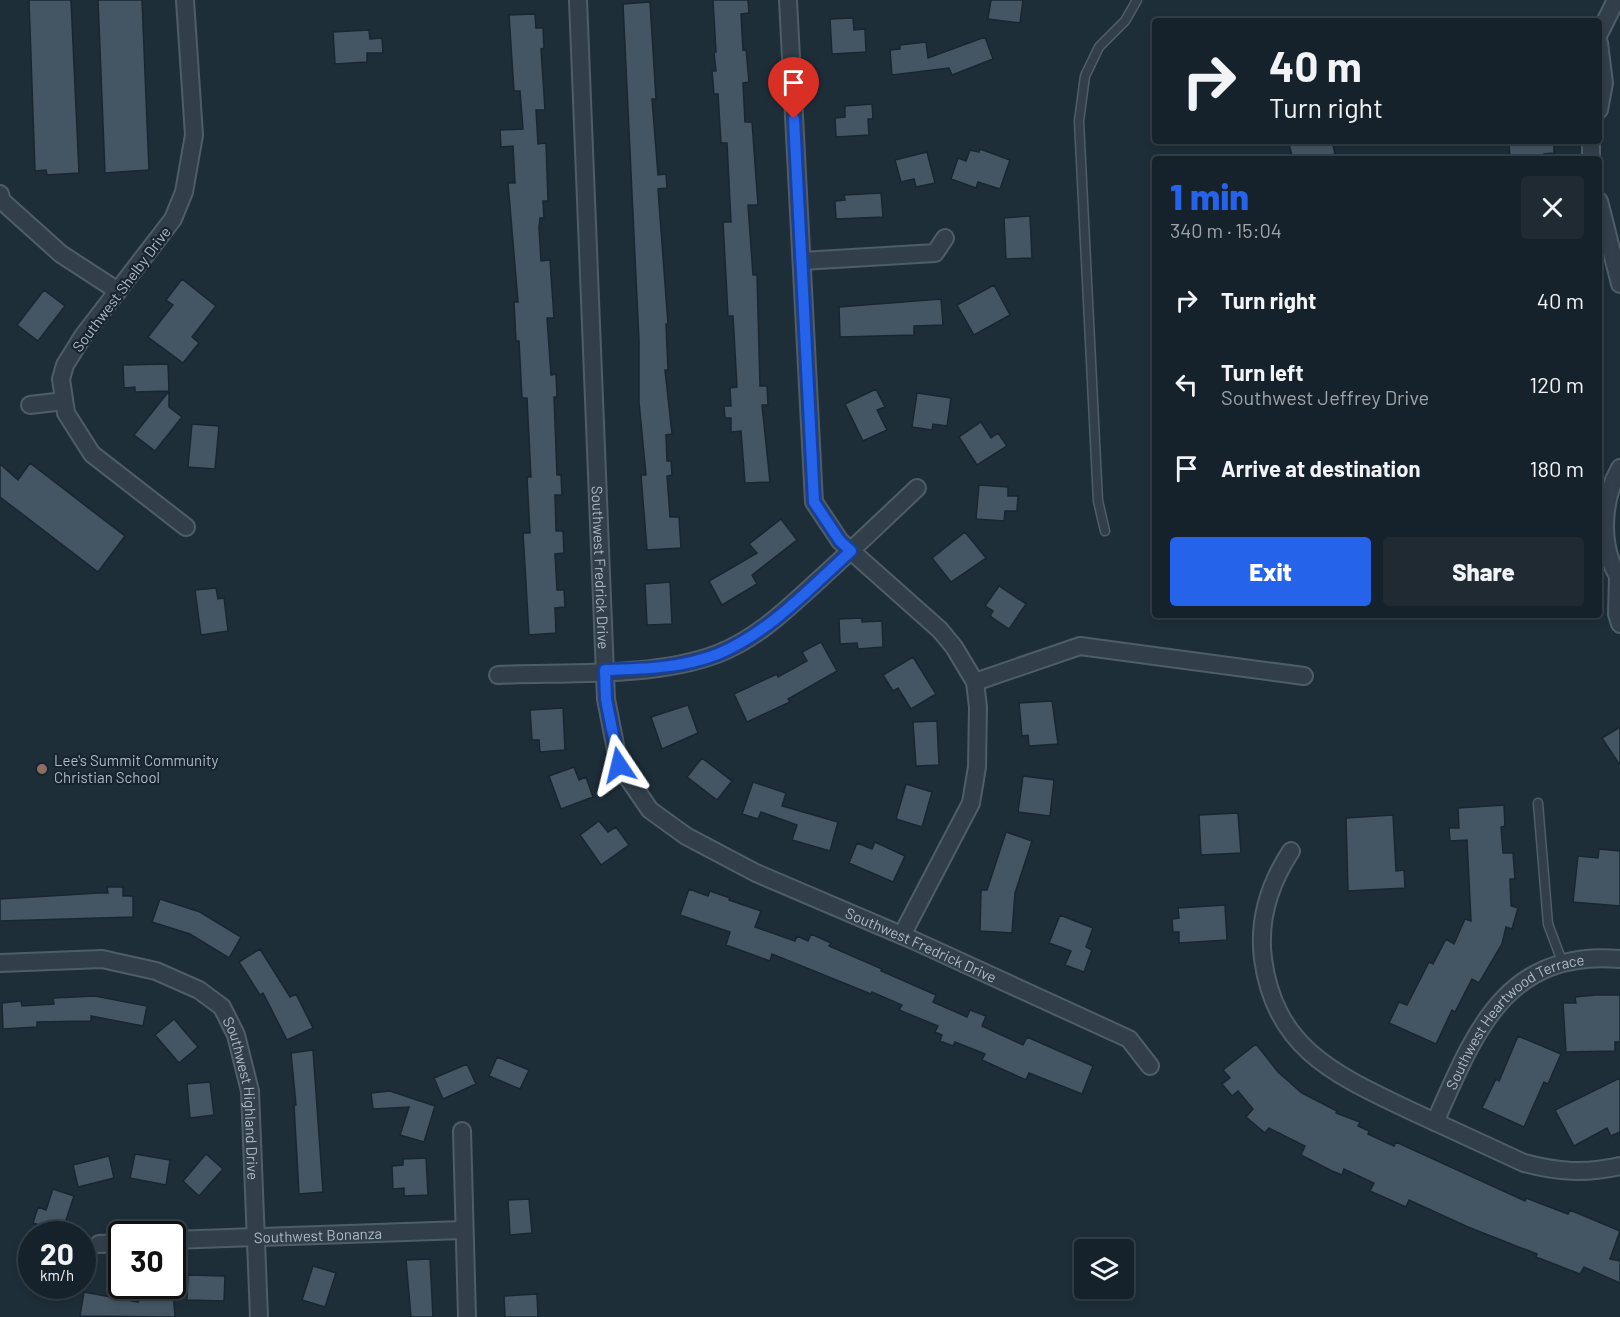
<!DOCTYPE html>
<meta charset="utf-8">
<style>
body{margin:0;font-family:Barlow,sans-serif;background:#1f2a33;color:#f1f3f6;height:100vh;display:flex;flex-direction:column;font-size:22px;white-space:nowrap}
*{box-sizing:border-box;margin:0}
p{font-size:20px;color:#9ea4a9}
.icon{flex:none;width:33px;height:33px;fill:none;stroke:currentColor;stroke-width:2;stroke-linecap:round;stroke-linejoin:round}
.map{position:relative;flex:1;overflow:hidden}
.panel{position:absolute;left:1152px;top:156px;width:450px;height:462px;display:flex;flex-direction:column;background:#16222b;border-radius:6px;box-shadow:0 3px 9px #0003,0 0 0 2px #353f47}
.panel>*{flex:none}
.top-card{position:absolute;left:1152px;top:18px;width:450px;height:126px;border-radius:6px;box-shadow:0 3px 9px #0003,0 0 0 2px #353f47;background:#16222b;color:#f1f3f6;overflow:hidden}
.fabs{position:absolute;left:1074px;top:1239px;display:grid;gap:12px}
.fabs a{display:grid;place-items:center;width:60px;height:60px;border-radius:6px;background:#16222b;box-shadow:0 3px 9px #0003,0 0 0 2px #353f47;font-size:30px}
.speed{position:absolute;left:18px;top:1221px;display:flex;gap:12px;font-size:30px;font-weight:700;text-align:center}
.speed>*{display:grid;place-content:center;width:78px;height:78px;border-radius:50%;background:#16222b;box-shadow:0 3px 9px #0003,0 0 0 2px #353f47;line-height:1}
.speed small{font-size:15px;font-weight:400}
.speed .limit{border:3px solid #111;border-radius:9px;background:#fff;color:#111}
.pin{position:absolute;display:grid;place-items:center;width:51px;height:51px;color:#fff;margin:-62px -26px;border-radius:50% 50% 50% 0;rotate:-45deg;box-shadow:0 0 6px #0007}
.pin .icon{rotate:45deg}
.me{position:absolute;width:66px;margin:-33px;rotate:350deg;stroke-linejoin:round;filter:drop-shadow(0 0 4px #0008)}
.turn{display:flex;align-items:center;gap:21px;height:126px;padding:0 18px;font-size:27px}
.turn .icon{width:78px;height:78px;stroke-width:2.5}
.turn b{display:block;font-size:42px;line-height:51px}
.round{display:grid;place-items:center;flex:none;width:63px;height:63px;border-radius:6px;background:#1f2a33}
.headline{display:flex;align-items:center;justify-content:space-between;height:102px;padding:0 18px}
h1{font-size:36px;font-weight:800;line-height:45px;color:#2563eb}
.button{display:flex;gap:12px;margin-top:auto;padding:12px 18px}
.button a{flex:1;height:69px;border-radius:6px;background:#2563eb;color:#fff;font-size:24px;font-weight:800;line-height:69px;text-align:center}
.button a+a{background:#1f2a33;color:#f1f3f6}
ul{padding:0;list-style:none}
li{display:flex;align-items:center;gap:18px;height:84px;padding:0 18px}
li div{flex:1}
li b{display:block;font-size:22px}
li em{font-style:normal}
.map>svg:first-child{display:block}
.building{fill:#445664;stroke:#192630;stroke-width:1.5}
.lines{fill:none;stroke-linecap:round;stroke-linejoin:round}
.service-casing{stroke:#4f5d68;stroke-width:11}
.minor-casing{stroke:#4f5d68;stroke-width:20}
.service{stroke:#323f4a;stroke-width:8}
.minor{stroke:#323f4a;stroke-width:16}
.route-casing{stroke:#184099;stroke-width:15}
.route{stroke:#2563eb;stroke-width:10}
.education-dot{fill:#8d6e63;stroke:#18242e;stroke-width:2}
.labels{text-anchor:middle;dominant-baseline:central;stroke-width:4.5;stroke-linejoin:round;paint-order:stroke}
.street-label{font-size:15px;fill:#acbac7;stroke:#18242e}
.poi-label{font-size:15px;fill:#acbac7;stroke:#18242e;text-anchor:start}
</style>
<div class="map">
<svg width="1620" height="1317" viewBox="0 0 1620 1317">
<rect width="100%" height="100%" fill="#1e2e39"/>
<path class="building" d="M29,0h42l8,173 -32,2 -1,-5 -11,1z
M98,0h44l7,170 -44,3z
M713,0h35l1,13 -8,1 2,36 3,-1 3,33 -6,1 2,39h7l6,83h-10l5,70h4l3,111h7l1,19h-6l8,77 -25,1 -4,-52 -10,1v-14h-6l-1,-12h7l-1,-18 7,-1 -4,-71h-5l-2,-39 -3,-55h8l-4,-79h-6l-3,-49h-4l-2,-23h4l-2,-18 2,-1z
M991,0h32l-3,23 -32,-4z
M650,2l6,97h-4l6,76 8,-1 1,14 -9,1 10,135h-2l2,46h-3l7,64 -6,1 1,26h4l1,14 -5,1 3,41h9l2,31 -34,2 -6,-75h5l-7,-73v-61l-16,-337z
M535,14l1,14h7l1,20 -3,1 4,61h-9l2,34 8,-1 2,58h-5l1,17h-4l-1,10 2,33 9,-1 4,58h-7l4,57 5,-1 1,23h-3l3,78h4l1,20h-7l1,36h7l1,22 -9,1 2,36h7l1,17 -10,1 1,25 -27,2 -6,-102h7l-3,-56h4l-4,-79h-5l-3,-57h-3l-2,-39h4l-10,-119h7l-2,-37 -12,1 -1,-17 23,-1 -3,-38h-6l-5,-76z
M853,18l1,12 11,-1 1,23 -34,2 -2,-35z
M369,30l1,9 12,-1 1,15h-16v9l-32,2 -2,-32z
M985,37l8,22 -41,16 -3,-7 -57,7 -2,-25 10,-1v-4l26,-3 2,16z
M872,104l1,15h-5l1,16 -33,2 -1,-19 10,-1v-11z
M1288,141h44l3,13 -22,5h-20z
M1518,141h36v12l-10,1v5h-34l-1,-15 9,-1z
M980,149l30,11 -10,29 -22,-7 -2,6 -25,-9 7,-21 8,3 4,-11 9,2z
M927,152l8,31 -19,4 -2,-8 -13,3 -6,-22z
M881,193l2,24 -47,2 -1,-18 10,-1 -1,-5z
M1030,216l2,42 -26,1 -2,-41z
M182,279l34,27 -24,31 7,6 -16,20 -35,-26 25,-32 -7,-5z
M994,285l16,30 -36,20 -17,-30z
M44,290l21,16 -27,35 -21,-16z
M941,299l2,26 -29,1v9l-74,2 -1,-30z
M168,364l1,27 -34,1v-5l-11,1 -1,-23z
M876,389l9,18 -8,3 10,20 -24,11 -18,-37z
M169,391v16l13,10 -27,34 -21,-16z
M917,393l34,5 -4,28 -14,-2 -1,6 -20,-3z
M981,422l10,16 7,-5 9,13 -30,19 -18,-28z
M192,424l27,2 -4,43 -27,-2z
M30,463l95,73 -27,36 -98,-75v-33l18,16z
M979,485l29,2v9h10l-1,15h-12l-1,10 -28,-2z
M781,519l16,21 -45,35 5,9 -35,21 -13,-24 48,-28 -8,-9z
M965,532l21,26 -35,24 -19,-24z
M670,582l2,42 -25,1 -2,-41z
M999,586l27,18 -17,25 -19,-13 3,-5 -8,-5z
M216,588l2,11 6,-1 4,33 -27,4 -6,-45z
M862,618v4l20,-1 1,26 -25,2 -1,-6 -17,1 -1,-25z
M821,642l16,29 -49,28 2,3 -43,20 -13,-28 43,-20 1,3 29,-16 -5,-9z
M913,657l23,37 -25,15 -13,-21 -5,3 -10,-16z
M1052,701l6,43 -29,2 -1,-11 -6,1 -3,-33z
M688,705l10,28 -36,16 -11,-32z
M563,708l2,42 -25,2 -1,-12h-7l-2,-30z
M937,721l2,44 -23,1 -3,-44z
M1620,727v38l-18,-27z
M702,758l30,23 -15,19 -30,-23z
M574,767l5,13 7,-3 7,20 -32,12 -12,-33z
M1023,776l31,4 -4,36 -32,-4z
M753,782l33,11 -4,13 56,16 -8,29 -38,-11 5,-15 -36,-13 -3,7 -16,-5z
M906,784l26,8 -10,35 -26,-8z
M1504,805l1,21 -4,1 2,26h10l2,26h-5l1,27 7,2 -6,21 -6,-2 -4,17 -23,39 -7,-4 -17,33 -3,-2 -16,34 -47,-21 10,-21 8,3 22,-43 4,2 13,-25 8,5 11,-25 6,2 -4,-81 -17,1 -1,-13h10l-1,-20z
M1238,813l3,40 -40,2 -2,-40z
M1393,815l3,56 8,-1 1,18 -57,3 -2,-73z
M599,821l9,11 8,-5 13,18 -28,20 -21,-30z
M1006,832l26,9 -17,52 -3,40 -32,-2 1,-41h6z
M875,842l30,14 -12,26 -44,-19 8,-20 15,6z
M1599,849l21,2v55l-47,-4 5,-46 20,2z
M107,887h16v9h10v21l-133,4v-22l99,-6h9z
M689,889l19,7 2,-5 20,7 -1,2 32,11 -6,16 40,14 2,-5 11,5 3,-7 20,9 -2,3 53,23 -1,2 55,24 -3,7 34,15 3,-7 16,6 -4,10 41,19 4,-8 66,29 -11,28 -53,-21 -3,7 -44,-20 3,-6 -30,-12 -2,4 -13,-5 2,-6 -7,-3 3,-6 -39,-16 3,-5 -30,-13 -1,2 -99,-40 -2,7 -44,-16 4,-13 -50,-17z
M160,899l40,13 41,25 -12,21 -39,-24 -38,-12z
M1225,905l2,35 -48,3v-11h-6l-1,-13 7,-1 -1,-10z
M1060,915l33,13 -7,19 6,3 -8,22 -19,-7 6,-14 -22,-8z
M260,949l30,48 6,-3 17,34 -26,12 -24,-47 -3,2 -21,-33z
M1595,995h25v47h-5v9l-49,1 -3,-49h13l-1,-6z
M95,996l52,10 -4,20 -52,-10v5l-54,1v5l-34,2 -1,-26 19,-2 1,5 32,-2 -1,-6z
M174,1019l24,28 -19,16 -24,-28z
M1518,1036l43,18 -13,30 -4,-2 -20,45 -42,-19 14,-29 3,2z
M1256,1044l22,28 24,21 35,18 -1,2 24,9 -2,4 11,5 -1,3 26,12 2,-4 129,59 1,-3 42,16 2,-4 50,21 -10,28 10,2v22l-36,-16 -4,7 -31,-12 -13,-5 1,-3 -69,-27 -59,-27 -3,7 -36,-16 4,-8 -30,-14 -2,6 -10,-4 -31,-16 4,-9 -36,-18 -4,5 -19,-16 7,-8 -15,-18 -6,5 -10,-12 8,-6 -7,-8z
M313,1050l10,142 -24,2 -5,-89h2l-5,-52z
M497,1057l32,13 -9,19 -31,-13z
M467,1064l9,20 -33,15 -9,-21z
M1620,1078v54l-9,4 -4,-8 -33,18 -19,-36z
M210,1082l4,33 -24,3 -3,-34z
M390,1091l45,15 -11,36 -24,-7 9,-28 -36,2 -2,-16z
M135,1154l35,6 -4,25 -36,-7z
M206,1154l17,15 -24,27 -16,-15z
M109,1156l5,22 -36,9 -5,-22z
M426,1158l2,37 -24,1v-8l-11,1 -1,-23 11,-1v-6z
M53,1189l21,7 -12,36 -29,-9 5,-16 8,3z
M529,1199l3,34 -22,2 -2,-35z
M430,1259l3,58h-22l-5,-57z
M313,1266l23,7 -11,34 -23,-7z
M188,1275l37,1 -1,25 -37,-1z
M173,1291l2,26 -95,-1 4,-24 54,10v-4h14v-6z
M537,1294l1,23h-33l-1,-21z"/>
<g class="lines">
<defs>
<path id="service" d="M1105,531l-7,-30 -19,-380 6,-45 14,-29 26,-26 12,-21
M1538,803l10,121 15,40"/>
<g id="minor">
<path d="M185,0l9,135 -10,57 -11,27 -90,117 -18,29 -4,14 5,34 26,41 94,73"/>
<path id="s1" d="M578,0l28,699 13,66 31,45 36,26 70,37 157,67 216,99 21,27"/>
<path d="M788,0l26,502 26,39 100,89 14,17 21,35 3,25 -1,60 -6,36 -69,132"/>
<path d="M1599,34l17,-34"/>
<path d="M1599,43l5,40 -5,27"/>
<path d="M1591,159v-18"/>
<path d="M0,194l2,7 59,53 57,37"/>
<path d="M1599,201l21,83"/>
<path d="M802,261l133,-8 10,-15"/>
<path d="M30,405l34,-4"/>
<path d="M1620,468c-18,31 -21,77 -2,108l2,-3"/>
<path d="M1618,576l-1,38 3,10"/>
<path d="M498,675c67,-3 156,3 219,-21 40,-15 71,-46 103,-75 33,-30 64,-60 97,-91"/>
<path d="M975,682l105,-36 224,30"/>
<path d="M1291,851c-21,32 -33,69 -28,108 12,89 71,115 144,150 39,18 78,36 117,54 33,9 62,11 96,3"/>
<path id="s2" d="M0,963l102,-4 54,12 43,19 23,17 14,28 14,56 9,226"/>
<path id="s3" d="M1435,1122c39,-87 69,-173 185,-163"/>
<path d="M462,1131l5,186"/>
<path id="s4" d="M172,1240l291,-10"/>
<path d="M99,1244l23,-1"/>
</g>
</defs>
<use href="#service" class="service-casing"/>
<use href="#minor" class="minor-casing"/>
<use href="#service" class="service"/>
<use href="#minor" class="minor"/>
</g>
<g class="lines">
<defs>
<path id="route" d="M619,765l-13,-66 -1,-29c38,-1 78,-2 113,-16 52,-22 92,-66 133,-103l-11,-10 -26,-39 -20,-383"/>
</defs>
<use href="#route" class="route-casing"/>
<use href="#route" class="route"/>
</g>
<circle class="education-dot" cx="42" cy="769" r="6"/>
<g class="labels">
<g class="street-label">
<text transform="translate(121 289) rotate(-53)">Southwest Shelby Drive</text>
<text stroke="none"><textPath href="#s1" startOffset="568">Southwest Fredrick Drive</textPath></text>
<text stroke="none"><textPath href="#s1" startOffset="1125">Southwest Fredrick Drive</textPath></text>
<text stroke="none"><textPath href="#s3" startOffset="135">Southwest Heartwood Terrace</textPath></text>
<text stroke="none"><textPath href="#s2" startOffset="328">Southwest Highland Drive</textPath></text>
<text stroke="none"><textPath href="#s4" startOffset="146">Southwest Bonanza</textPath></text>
</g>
<g class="poi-label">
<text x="54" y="760">Lee's Summit Community<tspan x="54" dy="17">Christian School</tspan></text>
</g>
</g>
</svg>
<div class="fabs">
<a><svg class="icon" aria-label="layers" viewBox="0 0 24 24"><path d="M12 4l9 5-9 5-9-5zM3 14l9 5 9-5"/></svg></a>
</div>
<div class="speed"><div>20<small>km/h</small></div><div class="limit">30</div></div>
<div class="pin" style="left:794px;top:119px;background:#d93025"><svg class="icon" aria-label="arrive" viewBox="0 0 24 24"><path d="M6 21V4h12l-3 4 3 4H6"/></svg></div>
<svg class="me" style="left:619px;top:765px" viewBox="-20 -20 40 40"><path d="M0-17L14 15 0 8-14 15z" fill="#2563eb" stroke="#fff" stroke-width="4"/></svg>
<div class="top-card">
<div class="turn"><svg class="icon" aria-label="right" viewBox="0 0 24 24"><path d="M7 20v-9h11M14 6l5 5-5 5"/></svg><div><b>40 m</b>Turn right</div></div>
</div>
<section class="panel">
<div class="headline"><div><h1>1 min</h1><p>340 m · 15:04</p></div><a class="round"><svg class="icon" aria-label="close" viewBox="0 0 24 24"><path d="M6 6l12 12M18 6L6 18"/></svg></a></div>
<ul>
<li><svg class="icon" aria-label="right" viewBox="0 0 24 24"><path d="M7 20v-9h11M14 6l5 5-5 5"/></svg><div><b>Turn right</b></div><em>40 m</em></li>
<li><svg class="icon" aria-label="left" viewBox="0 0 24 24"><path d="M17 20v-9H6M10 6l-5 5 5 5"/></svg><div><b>Turn left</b><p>Southwest Jeffrey Drive</p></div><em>120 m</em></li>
<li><svg class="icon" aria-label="arrive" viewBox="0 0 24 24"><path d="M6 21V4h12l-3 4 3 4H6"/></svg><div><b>Arrive at destination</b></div><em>180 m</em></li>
</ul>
<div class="button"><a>Exit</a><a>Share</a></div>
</section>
</div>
